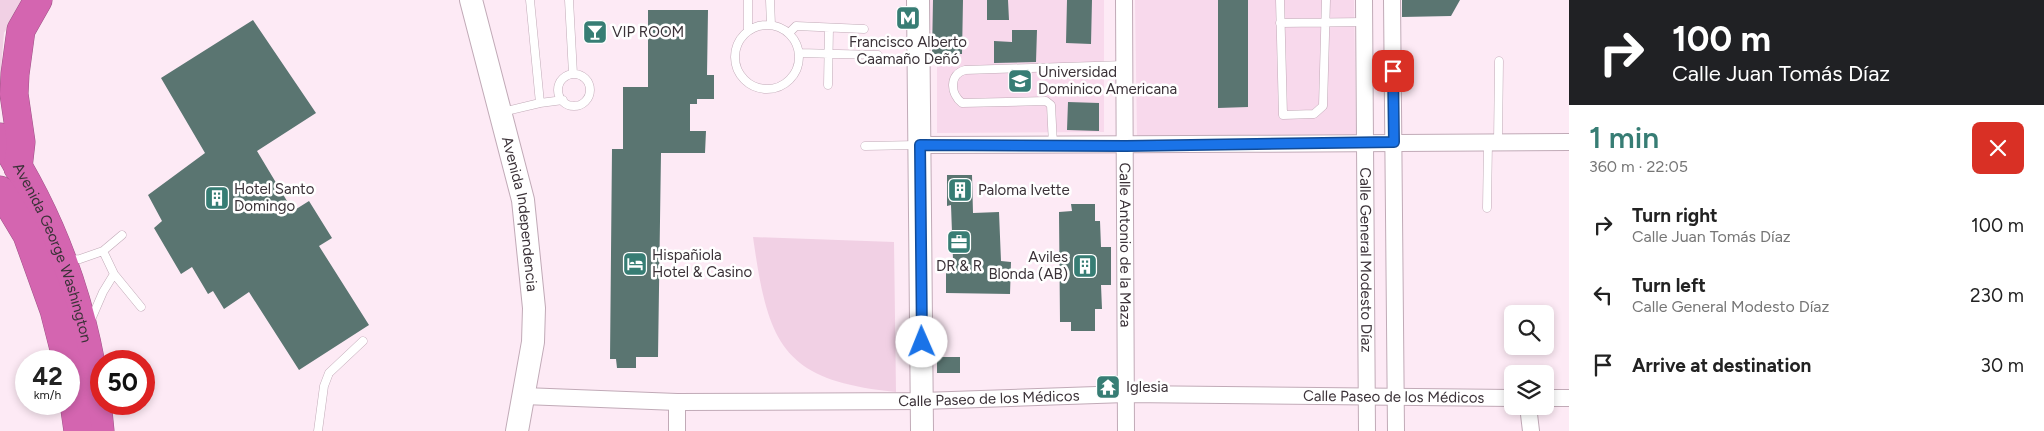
<!DOCTYPE html>
<meta charset="utf-8">
<style>
body{margin:0;font-family:Figtree,sans-serif;background:#f6f6f6;color:#222;height:100vh;display:flex;flex-direction:column;font-size:19px;white-space:nowrap}
*{box-sizing:border-box;margin:0}
p{font-size:16px;color:#767676}
.icon{flex:none;width:28px;height:28px;fill:none;stroke:currentColor;stroke-width:2;stroke-linecap:round;stroke-linejoin:round}
.map{position:relative;flex:1;overflow:hidden}
.drawer{display:flex;flex-direction:column;background:#fff;width:475px}
.drawer>*{flex:none}
.banner{background:#202124;color:#fff;overflow:hidden}
.fabs{position:absolute;left:1504px;top:305px;display:grid;gap:10px}
.fabs a{display:grid;place-items:center;width:50px;height:50px;border-radius:8px;background:#fff;box-shadow:0 2px 8px #0003;font-size:25px}
.speed{position:absolute;left:15px;top:350px;display:flex;gap:10px;font-size:25px;font-weight:700;text-align:center}
.speed>*{display:grid;place-content:center;width:65px;height:65px;border-radius:50%;background:#fff;box-shadow:0 2px 8px #0003;line-height:1}
.speed small{font-size:12px;font-weight:400}
.speed .limit{border:8px solid #d22;background:#fff;color:#111}
.pin{position:absolute;display:grid;place-items:center;width:42px;height:42px;color:#fff;margin:-21px;border-radius:10px;box-shadow:0 2px 8px #0006}
.me{position:absolute;width:55px;margin:-28px;rotate:359deg;stroke-linejoin:round;filter:drop-shadow(0 0 4px #0008)}
.turn{display:flex;align-items:center;gap:18px;height:105px;padding:0 20px;font-size:22px}
.turn .icon{width:65px;height:65px;stroke-width:2.5}
.turn b{display:block;font-size:35px;line-height:42px}
.round{display:grid;place-items:center;flex:none;width:52px;height:52px;border-radius:8px;background:#f6f6f6}
.head{display:flex;align-items:center;justify-content:space-between;height:85px;padding:0 20px}
h1{font-size:30px;font-weight:600;line-height:38px;color:#377d74}
ul{padding:0;list-style:none}
li{display:flex;align-items:center;gap:15px;height:70px;padding:0 20px}
li div{flex:1}
li b{display:block;font-size:19px}
li em{font-style:normal}
main{display:flex;flex:1;min-height:0}
.map>svg:first-child{display:block}
.built{fill:#f8d9ec}
.green{fill:#f1d0e4}
.building{fill:#5a7571}
.lines{fill:none;stroke-linecap:round;stroke-linejoin:round}
.lane-casing{stroke:#c1aab7;stroke-width:9}
.street-casing{stroke:#c1aab7;stroke-width:18}
.secondary-casing{stroke:#c1aab7;stroke-width:24}
.highway-casing{stroke:#9e5386;stroke-width:29}
.lane{stroke:#fff;stroke-width:8}
.street{stroke:#fff;stroke-width:16}
.secondary{stroke:#fff;stroke-width:22}
.highway{stroke:#d465b0;stroke-width:28}
.route-casing{stroke:#114b97;stroke-width:12}
.route{stroke:#1a73e8;stroke-width:9}
.labels{text-anchor:middle;dominant-baseline:central;stroke-width:5;stroke-linejoin:round;paint-order:stroke}
.poi-label{font-size:15px;fill:#3b3238;stroke:#fff;text-anchor:start}
.street-label{font-size:15px;fill:#3b3238;stroke:#fff}
</style>
<main>
<div class="map">
<svg width="1569" height="431" viewBox="0 0 1569 431">
<rect width="100%" height="100%" fill="#fdeaf5"/>
<path class="built" d="M929,0h175v132l-167,1v-103h-8z
M1135,0h219l2,137 -219,-1z"/>
<path class="green" d="M0,0h23l-19,33 -4,49z
M753,237l141,5 2,150c-115,-11 -128,-49 -143,-155z"/>
<path class="building" d="M933,0h30l-1,54h-30z
M987,0h21l1,20h-22z
M1067,0h25l-1,44 -25,-1z
M1218,0h30v107l-30,1z
M1402,0h58l-9,16 -49,1z
M648,10h60l-1,65h7v24h-17v5h-7v27h16l-1,22h-44l-3,204h-22v11h-19l-1,-9h-6l2,-210h11v-62h25z
M253,20l63,93 -59,38 36,60 16,-10 23,37 -13,8 50,79 -70,45 -50,-78 -25,17 -11,-18 -5,3 -16,-27 -11,7 -27,-46 8,-7 -14,-26 57,-42 -44,-75z
M1012,30h25l-1,32 -42,1v-22l18,1z
M1068,102l31,1v28l-32,-1z
M947,175h25l1,38 26,-1 2,49 10,1 -1,32 -64,-1v-33h7l-2,-55 -4,1z
M1071,204h24v17h5l1,26h10v38h-10l1,24h-7v22h-24v-9h-11l-1,-110 13,-1z
M937,357h23v16h-23z"/>
<g class="lines">
<defs>
<path id="lane" d="M530,0l10,103
M569,0l4,74
M770,0l1,25
M1280,0l3,115 31,-1 9,-8 3,-106
M1280,23l85,-1
M735 57a32 32 0 1 1 64 0a32 32 0 1 1-64 0Z
M748,31v-31
M789,33l7,-7 68,3
M799,53l79,2
M558 90a16 16 0 1 1 32 0a16 16 0 1 1-32 0Z
M828,85l1,-57
M502,112l38,-9 23,-3
M1498,142l1,-81
M1053,145l-2,-40 -5,-4 -84,2c-12,-9 -13,-29 3,-33l160,-5
M865,146l53,-1
M1487,208l1,-66
M103,251l19,-16
M69,260l11,-1 23,-8 11,23 -11,18 -13,30
M114,274l27,33
M318,431l6,-45 5,-13 34,-32"/>
<g id="street">
<path id="s1" d="M1124,0l2,431"/>
<path id="s2" d="M1364,0l3,431"/>
<path d="M1392,0l4,431"/>
<path d="M920,145c216,0 433,-2 649,-3"/>
<path id="s3" d="M524,396l153,6 245,-1 204,-7 386,4"/>
<path d="M1545,398h24"/>
<path d="M1528,406l3,25"/>
<path d="M677,431v-29"/>
</g>
<g id="secondary">
<path id="s4" d="M471,0l52,200 11,108 -1,34 -16,89"/>
<path d="M918,0l4,431"/>
</g>
<g id="highway">
<path id="s5" d="M0,137c59,90 91,187 100,294"/>
<path d="M18,168l3,-26 -7,-48 1,-20 6,-44 17,-30"/>
<path d="M0,190l27,45 27,75 13,51"/>
<path d="M69,368l9,63"/>
</g>
</defs>
<use href="#lane" class="lane-casing"/>
<use href="#street" class="street-casing"/>
<use href="#secondary" class="secondary-casing"/>
<use href="#highway" class="highway-casing"/>
<use href="#lane" class="lane"/>
<use href="#street" class="street"/>
<use href="#secondary" class="secondary"/>
<use href="#highway" class="highway"/>
</g>
<g class="lines">
<defs>
<path id="route" d="M922,342l-2,-197 206,1 268,-4 -1,-71"/>
</defs>
<use href="#route" class="route-casing"/>
<use href="#route" class="route"/>
</g>
<defs>
<symbol id="metro-square" viewBox="-11 -11 22 22"><rect x="-9" y="-9" width="18" height="18" rx="4" fill="#377d74" stroke="#fff"/><path d="M-5.5 5V-5H-3L0 0L3-5H5.5V5H3V-.5L0 4L-3-.5V5Z" fill="#fff"/></symbol>
<symbol id="bar-square" viewBox="-11 -11 22 22"><rect x="-9" y="-9" width="18" height="18" rx="4" fill="#377d74" stroke="#fff"/><path d="M-6-5H6L.8 .8V4.5H3.5V6h-7V4.5H-.8V.8Z" fill="#fff"/></symbol>
<symbol id="university-square" viewBox="-11 -11 22 22"><rect x="-9" y="-9" width="18" height="18" rx="4" fill="#377d74" stroke="#fff"/><path d="M0-5L7-2L0 1L-7-2ZM-4 1L0 2.5L4 1V4Q0 6-4 4Z" fill="#fff"/></symbol>
<symbol id="building-square" viewBox="-11 -11 22 22"><rect x="-9" y="-9" width="18" height="18" rx="4" fill="#377d74" stroke="#fff"/><path d="M-4-6H4V6H1V3H-1V6H-4ZM-2.5-4.3h1.7v1.8h-1.7ZM.8-4.3h1.7v1.8H.8ZM-2.5-1h1.7V.8h-1.7ZM.8-1h1.7V.8H.8Z" fill="#fff"/></symbol>
<symbol id="office-square" viewBox="-11 -11 22 22"><rect x="-9" y="-9" width="18" height="18" rx="4" fill="#377d74" stroke="#fff"/><path d="M-6-3h4V-5.5h4V-3h4V5H-6ZM-1-4.5V-3h2v-1.5ZM-6 0V1H6V0Z" fill="#fff"/></symbol>
<symbol id="hotel-square" viewBox="-11 -11 22 22"><rect x="-9" y="-9" width="18" height="18" rx="4" fill="#377d74" stroke="#fff"/><path d="M-6-4.5h1.5V1H6V5H4.5V3h-9V5H-6ZM-4 0a1.8 1.8 0 1 1 3.6 0ZM.5 0V-2.5h3Q6-2.5 6 0Z" fill="#fff"/></symbol>
<symbol id="temple-square" viewBox="-11 -11 22 22"><rect x="-9" y="-9" width="18" height="18" rx="4" fill="#377d74" stroke="#fff"/><path d="M0-6L5-2H3V0L6.5 2.5H4V6H1.5V3h-3V6H-4V2.5H-6.5L-3 0V-2H-5Z" fill="#fff"/></symbol>
</defs>
<g fill-rule="evenodd">
<use href="#metro-square" x="894" y="4" width="28" height="28"/>
<use href="#bar-square" x="581" y="18" width="28" height="28"/>
<use href="#university-square" x="1006" y="67" width="28" height="28"/>
<use href="#building-square" x="946" y="176" width="28" height="28"/>
<use href="#building-square" x="203" y="184" width="28" height="28"/>
<use href="#office-square" x="945" y="228" width="28" height="28"/>
<use href="#hotel-square" x="621" y="250" width="28" height="28"/>
<use href="#building-square" x="1071" y="252" width="28" height="28"/>
<use href="#temple-square" x="1094" y="373" width="28" height="28"/>
</g>
<g class="labels">
<g class="poi-label">
<text x="612" y="32">VIP ROOM</text>
<text x="908" y="42" text-anchor="middle">Francisco Alberto<tspan x="908" dy="17">Caamaño Deñó</tspan></text>
<text x="1038" y="72">Universidad<tspan x="1038" dy="17">Dominico Americana</tspan></text>
<text x="234" y="189">Hotel Santo<tspan x="234" dy="17">Domingo</tspan></text>
<text x="978" y="190">Paloma Ivette</text>
<text x="652" y="255">Hispañiola<tspan x="652" dy="17">Hotel &amp; Casino</tspan></text>
<text x="1068" y="257" text-anchor="end">Aviles<tspan x="1068" dy="17">Blonda (AB)</tspan></text>
<text x="959" y="266" text-anchor="middle">DR &amp; R</text>
<text x="1126" y="387">Iglesia</text>
</g>
<g class="street-label">
<text stroke="none"><textPath href="#s4" startOffset="220">Avenida Independencia</textPath></text>
<text stroke="none"><textPath href="#s1" startOffset="245">Calle Antonio de la Maza</textPath></text>
<text stroke="none"><textPath href="#s5" startOffset="128">Avenida George Washington</textPath></text>
<text stroke="none"><textPath href="#s2" startOffset="260">Calle General Modesto Díaz</textPath></text>
<text stroke="none"><textPath href="#s3" startOffset="870">Calle Paseo de los Médicos</textPath></text>
<text stroke="none"><textPath href="#s3" startOffset="465">Calle Paseo de los Médicos</textPath></text>
</g>
</g>
</svg>
<div class="fabs">
<a><svg class="icon" aria-label="search" viewBox="0 0 24 24"><circle cx="10" cy="10" r="6"/><path d="M15 15l6 6"/></svg></a>
<a><svg class="icon" aria-label="layers" viewBox="0 0 24 24"><path d="M12 4l9 5-9 5-9-5zM3 14l9 5 9-5"/></svg></a>
</div>
<div class="speed"><div>42<small>km/h</small></div><div class="limit">50</div></div>
<div class="pin" style="left:1393px;top:71px;background:#d93025"><svg class="icon" aria-label="arrive" viewBox="0 0 24 24"><path d="M6 21V4h12l-3 4 3 4H6"/></svg></div>
<svg class="me" style="left:922px;top:342px" viewBox="-20 -20 40 40"><circle r="19" fill="#fff"/><path d="M0-13L10 11 0 6-10 11z" fill="#1a73e8"/></svg>
</div>
<section class="drawer">
<div class="banner">
<div class="turn"><svg class="icon" aria-label="right" viewBox="0 0 24 24"><path d="M7 20v-9h11M14 6l5 5-5 5"/></svg><div><b>100 m</b>Calle Juan Tomás Díaz</div></div>
</div>
<div class="head"><div><h1>1 min</h1><p>360 m · 22:05</p></div><a class="round" style="background:#d93025;color:#fff"><svg class="icon" aria-label="close" viewBox="0 0 24 24"><path d="M6 6l12 12M18 6L6 18"/></svg></a></div>
<ul>
<li><svg class="icon" aria-label="right" viewBox="0 0 24 24"><path d="M7 20v-9h11M14 6l5 5-5 5"/></svg><div><b>Turn right</b><p>Calle Juan Tomás Díaz</p></div><em>100 m</em></li>
<li><svg class="icon" aria-label="left" viewBox="0 0 24 24"><path d="M17 20v-9H6M10 6l-5 5 5 5"/></svg><div><b>Turn left</b><p>Calle General Modesto Díaz</p></div><em>230 m</em></li>
<li><svg class="icon" aria-label="arrive" viewBox="0 0 24 24"><path d="M6 21V4h12l-3 4 3 4H6"/></svg><div><b>Arrive at destination</b></div><em>30 m</em></li>
</ul>
</section>
</main>
